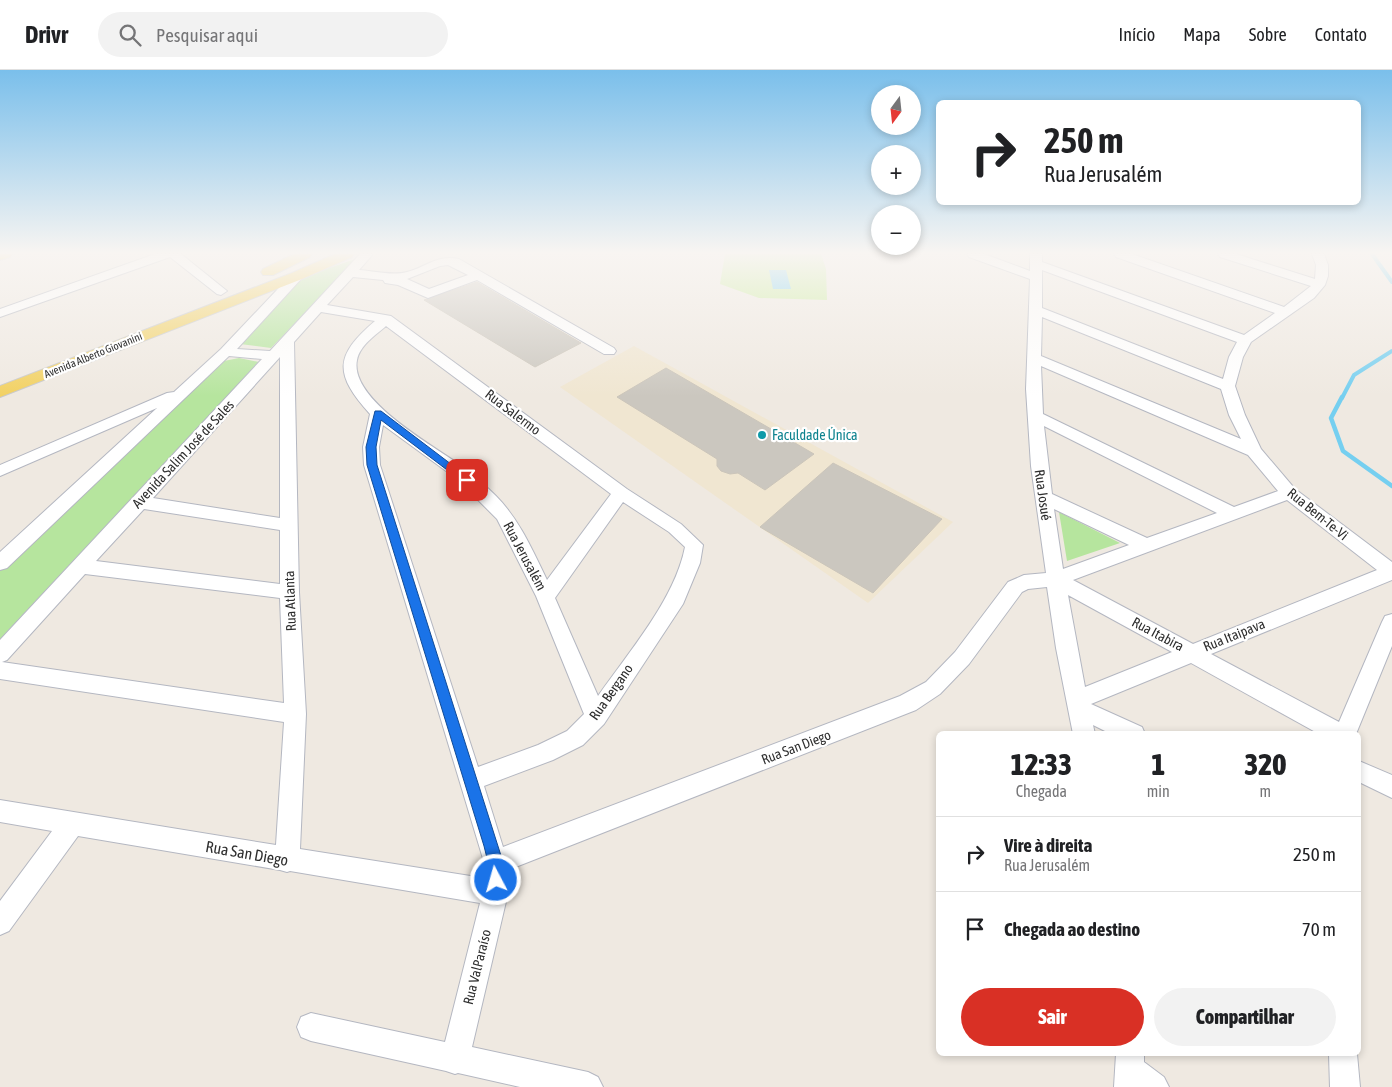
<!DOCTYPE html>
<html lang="pt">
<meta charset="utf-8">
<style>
body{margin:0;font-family:"Asap Condensed",sans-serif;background:#f2f2f2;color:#202124;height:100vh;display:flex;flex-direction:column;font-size:19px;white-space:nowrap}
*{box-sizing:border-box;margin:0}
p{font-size:16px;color:#757577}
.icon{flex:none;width:28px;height:28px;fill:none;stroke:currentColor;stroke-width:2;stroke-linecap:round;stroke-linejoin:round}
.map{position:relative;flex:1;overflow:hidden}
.drawer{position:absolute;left:936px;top:661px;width:425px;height:325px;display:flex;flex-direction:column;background:#fff;border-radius:8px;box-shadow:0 2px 8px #0003}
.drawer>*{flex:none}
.top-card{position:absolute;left:936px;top:30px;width:425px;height:105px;border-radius:8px;box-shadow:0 2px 8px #0003;background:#fff;color:#202124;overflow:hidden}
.needle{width:32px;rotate:195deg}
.tools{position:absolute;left:871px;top:15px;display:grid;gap:10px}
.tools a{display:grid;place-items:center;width:50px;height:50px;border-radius:50%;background:#fff;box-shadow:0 2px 8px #0003;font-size:25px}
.pin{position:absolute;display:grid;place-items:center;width:42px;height:42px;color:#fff;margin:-21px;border-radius:10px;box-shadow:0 2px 8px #0006}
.me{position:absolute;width:55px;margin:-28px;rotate:354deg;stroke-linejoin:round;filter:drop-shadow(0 0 4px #0008)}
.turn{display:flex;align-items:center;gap:18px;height:105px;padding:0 25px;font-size:22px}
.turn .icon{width:65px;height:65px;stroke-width:2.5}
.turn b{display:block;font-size:35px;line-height:42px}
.eta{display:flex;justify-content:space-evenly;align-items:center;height:85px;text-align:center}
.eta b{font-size:30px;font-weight:800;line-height:35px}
.cta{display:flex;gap:10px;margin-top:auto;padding:10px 25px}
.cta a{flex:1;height:58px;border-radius:30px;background:#d93025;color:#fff;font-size:20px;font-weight:800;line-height:58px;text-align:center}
.cta a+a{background:#f2f2f2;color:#202124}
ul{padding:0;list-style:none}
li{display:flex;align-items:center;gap:15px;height:75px;padding:0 25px;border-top:1px solid #e0e0e0}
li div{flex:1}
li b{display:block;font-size:19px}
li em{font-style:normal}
header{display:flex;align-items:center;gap:30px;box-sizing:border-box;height:70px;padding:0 25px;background:#fff;border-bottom:1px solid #e0e0e0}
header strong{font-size:24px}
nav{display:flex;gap:28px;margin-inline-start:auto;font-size:18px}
.search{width:350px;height:45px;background:#f2f2f2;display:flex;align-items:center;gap:12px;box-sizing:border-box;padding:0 18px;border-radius:28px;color:#757577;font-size:19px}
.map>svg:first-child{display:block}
.education{fill:#f0e6d1}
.green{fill:#b6e59e}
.pitch{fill:#c9ec9a}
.water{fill:#75cff0}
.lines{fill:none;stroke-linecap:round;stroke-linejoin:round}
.stream-far1{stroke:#75cff0;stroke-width:4}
.stream{stroke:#75cff0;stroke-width:4.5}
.building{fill:#cbc7bf;stroke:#cbc5ba}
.minor-casing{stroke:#b4b7c1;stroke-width:2}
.major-casing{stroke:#c9c9c9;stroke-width:2}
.minor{fill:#fff;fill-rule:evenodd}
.major{fill:#f2d163;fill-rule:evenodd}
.route{fill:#1a73e8;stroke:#114b97}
.culture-dot{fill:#0f9aa8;stroke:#fff;stroke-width:2}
.labels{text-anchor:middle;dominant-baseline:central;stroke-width:4.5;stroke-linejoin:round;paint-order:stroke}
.far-street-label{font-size:11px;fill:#2e2e2e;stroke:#fff}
.street-label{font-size:14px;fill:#2e2e2e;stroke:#fff}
.culture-label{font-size:14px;fill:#0d838f;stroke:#fff;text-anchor:start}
.near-street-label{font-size:16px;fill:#2e2e2e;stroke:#fff}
</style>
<header>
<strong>Drivr</strong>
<div class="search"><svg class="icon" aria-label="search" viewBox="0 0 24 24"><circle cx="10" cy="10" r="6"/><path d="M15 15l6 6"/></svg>Pesquisar aqui</div>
<nav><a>Início</a><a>Mapa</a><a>Sobre</a><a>Contato</a></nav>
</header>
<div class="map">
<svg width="1392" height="1017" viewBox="0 0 1392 1017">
<rect width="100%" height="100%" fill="#efe9e1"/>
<path class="education" d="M634,276l319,176 -85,81 -308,-216z"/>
<path class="green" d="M358,188l-87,90 -31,-4 60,-66z
M239,288l20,4 -259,277v-69l212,-202 12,-7z
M1059,442l61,31 -53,18z"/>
<path class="pitch" d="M725,184h96l5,15 1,31 -68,-2 -39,-14z"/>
<path class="water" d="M769,200h17l5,19h-18z"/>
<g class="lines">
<path class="stream-far1" d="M1372,184l20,28
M1342,328l12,-23 38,-24"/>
<path class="stream" d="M1342,327l-11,21 12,33 49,35"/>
</g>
<path class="building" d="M477,212l104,61 -46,24 -111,-67z
M666,298l148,86 -49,36 -27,-17 -8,1 -9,-3 -4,-5v-7l-100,-62z
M833,393l109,56 -69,74 -113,-66z"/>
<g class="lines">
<defs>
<path id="minor" d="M155,184h26l46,37 -6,4 -4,-1 -47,-37 -170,60v-8z
M360,184h13l-14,16c15,1 33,6 48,2 19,-5 31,-18 52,-13l155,89 2,3 -2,3h-10l-127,-74 -49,18 -30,-13 -13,-2 -2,-3 -30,-3 -26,28 64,11 236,173 54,35 22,21 -3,18 -17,41 -79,120 -21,21 -30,15 -69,26 19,61 397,-151 26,-14 29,-30 53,-70 16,-7 22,-2 -15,-107 -5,-77 4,-110 -61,-22 -2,-3h17l46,17v-17h12v8l202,73 31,-22 -159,-56 -2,-3h18l152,53 27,-21 -91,-29 -2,-3h18l79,25 1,-14 -4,-11h12l4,11v11l-3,9 -11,13 -63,44 -8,15 -8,29 10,29 16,34 34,40 97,73v18l-181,74 128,68 43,-100 3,-6 7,-2v32l-36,88h-37l-128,-71 -100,41 51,23 3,7h-34l-18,-9 2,9h-22l-17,-86 -9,-61 -19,2 -6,3 -53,72 -29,30 -24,16 -408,160v23l-36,154 116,25 10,5 5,10h-83l-62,-14 -3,1 -9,-3 -135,-30 -10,-4 -4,-10 4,-10 10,-4 134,29 35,-139 -190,-32 -3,1 -7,-2 -202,-34 -69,95 -9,4v-34l52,-70 -52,-9v-22l276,45 8,-123 -284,-43v-39l262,-281 -33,-3 -222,212 -7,2v-18l157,-144 -157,68v-11l167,-72 7,-1 47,-43 72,-76h8l2,3 -2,3 -64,70 33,2zM448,195l20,10 -39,14 -22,-10 33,-13zM1042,200l195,72 -8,15 -6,22 -181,-71zM321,242l54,9c-41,35 -41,53 -5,93l-7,33 1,18 120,397 -1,16 -183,-29 6,-135 -7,-122 -5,-250zM1042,247l179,72 8,26 12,24 -200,-83zM386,256l225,168 -64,86c-14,-29 -28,-61 -51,-84 -11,-11 -24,-22 -37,-32 -27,-19 -110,-65 -102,-104 3,-15 19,-25 29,-34zM280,287v161l-127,-20zM1041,296l207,89 30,36 -44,16 -191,-93zM383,355l74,54 40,40 39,77 48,118 -17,17 -29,14 -60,22 -98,-302 -1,-18zM1044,356l173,87 -70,25 -95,-44zM1287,430l90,70 -184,74 -120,-64zM623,432l46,30 16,15c-10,52 -57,106 -87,149l-43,-98zM144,439l136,21v54l-184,-23zM1054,439l75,36 -66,24zM85,504l195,24 4,105 -282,-41 5,-2zM1068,525l104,57 -87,35z
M1359,691l33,14v23l-33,-16z
M1116,984h28v8l20,15 5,10h-55z
M1329,984h28l3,33h-30z"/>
<path id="major" d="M0,184h12l-2,3 -10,3z
M294,184h18l-2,3 -37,18h-10l-2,-3 2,-3z
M335,184h19l-2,3 -50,22 -302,118v-11l292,-113z"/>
</defs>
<use href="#minor" class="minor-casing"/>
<use href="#major" class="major-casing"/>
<use href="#minor" class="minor"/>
<use href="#major" class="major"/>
</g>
<linearGradient id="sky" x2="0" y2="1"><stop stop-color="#7abfeb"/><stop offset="0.56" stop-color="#f8f5f2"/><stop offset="1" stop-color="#f8f5f2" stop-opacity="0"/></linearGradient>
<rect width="1392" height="326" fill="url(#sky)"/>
<path class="route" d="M375,341h6l91,69 -5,3 -4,-1 -82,-62 -5,27 1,18 126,397 1,18 -2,5 -6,2 -5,-2 -3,-5v-18l-4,-16 -117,-381 -1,-18z"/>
<circle class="culture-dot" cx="762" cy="365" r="5"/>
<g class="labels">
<g class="far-street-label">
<text transform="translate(93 285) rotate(-22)">Avenida Alberto Giovanini</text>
</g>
<g class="street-label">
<text transform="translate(513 342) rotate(37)">Rua Salermo</text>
<text transform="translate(183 384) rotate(-47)">Avenida Salim José de Sales</text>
<text transform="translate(1043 425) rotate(82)">Rua Josué</text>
<text transform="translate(1318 444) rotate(39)">Rua Bem-Te-Vi</text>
<text transform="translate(525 486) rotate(62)">Rua Jerusalém</text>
<text transform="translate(290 531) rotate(-92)">Rua Atlanta</text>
<text transform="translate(1158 564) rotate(28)">Rua Itabira</text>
<text transform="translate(1234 565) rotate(-22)">Rua Itaipava</text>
<text transform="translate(611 622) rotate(-55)">Rua Bergano</text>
<text transform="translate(796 677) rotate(-21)">Rua San Diego</text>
<text transform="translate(477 897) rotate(-76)">Rua ValParaíso</text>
</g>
<g class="culture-label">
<text x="772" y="365">Faculdade Única</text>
</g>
<g class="near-street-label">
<text transform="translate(247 783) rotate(10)">Rua San Diego</text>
</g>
</g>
</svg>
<div class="tools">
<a><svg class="needle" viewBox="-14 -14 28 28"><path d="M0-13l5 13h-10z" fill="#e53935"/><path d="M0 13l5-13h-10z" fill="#757577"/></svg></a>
<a>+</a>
<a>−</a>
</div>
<div class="pin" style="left:467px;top:410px;background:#d93025"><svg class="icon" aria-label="arrive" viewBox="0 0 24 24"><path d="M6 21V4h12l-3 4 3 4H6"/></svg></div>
<svg class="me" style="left:496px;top:810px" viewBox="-20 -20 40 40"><circle r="17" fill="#1a73e8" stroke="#fff" stroke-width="3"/><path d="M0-11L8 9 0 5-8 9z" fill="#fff"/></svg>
<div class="top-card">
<div class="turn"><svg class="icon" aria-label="right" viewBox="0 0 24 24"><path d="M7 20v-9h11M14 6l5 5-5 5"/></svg><div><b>250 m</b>Rua Jerusalém</div></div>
</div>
<section class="drawer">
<div class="eta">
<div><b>12:33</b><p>Chegada</p></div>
<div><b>1</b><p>min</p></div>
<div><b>320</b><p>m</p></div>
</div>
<ul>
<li><svg class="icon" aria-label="right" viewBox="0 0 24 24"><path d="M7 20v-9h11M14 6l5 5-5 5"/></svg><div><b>Vire à direita</b><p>Rua Jerusalém</p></div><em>250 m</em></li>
<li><svg class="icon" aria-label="arrive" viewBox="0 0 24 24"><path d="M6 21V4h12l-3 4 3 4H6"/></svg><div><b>Chegada ao destino</b></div><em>70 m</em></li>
</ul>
<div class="cta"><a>Sair</a><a>Compartilhar</a></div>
</section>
</div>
